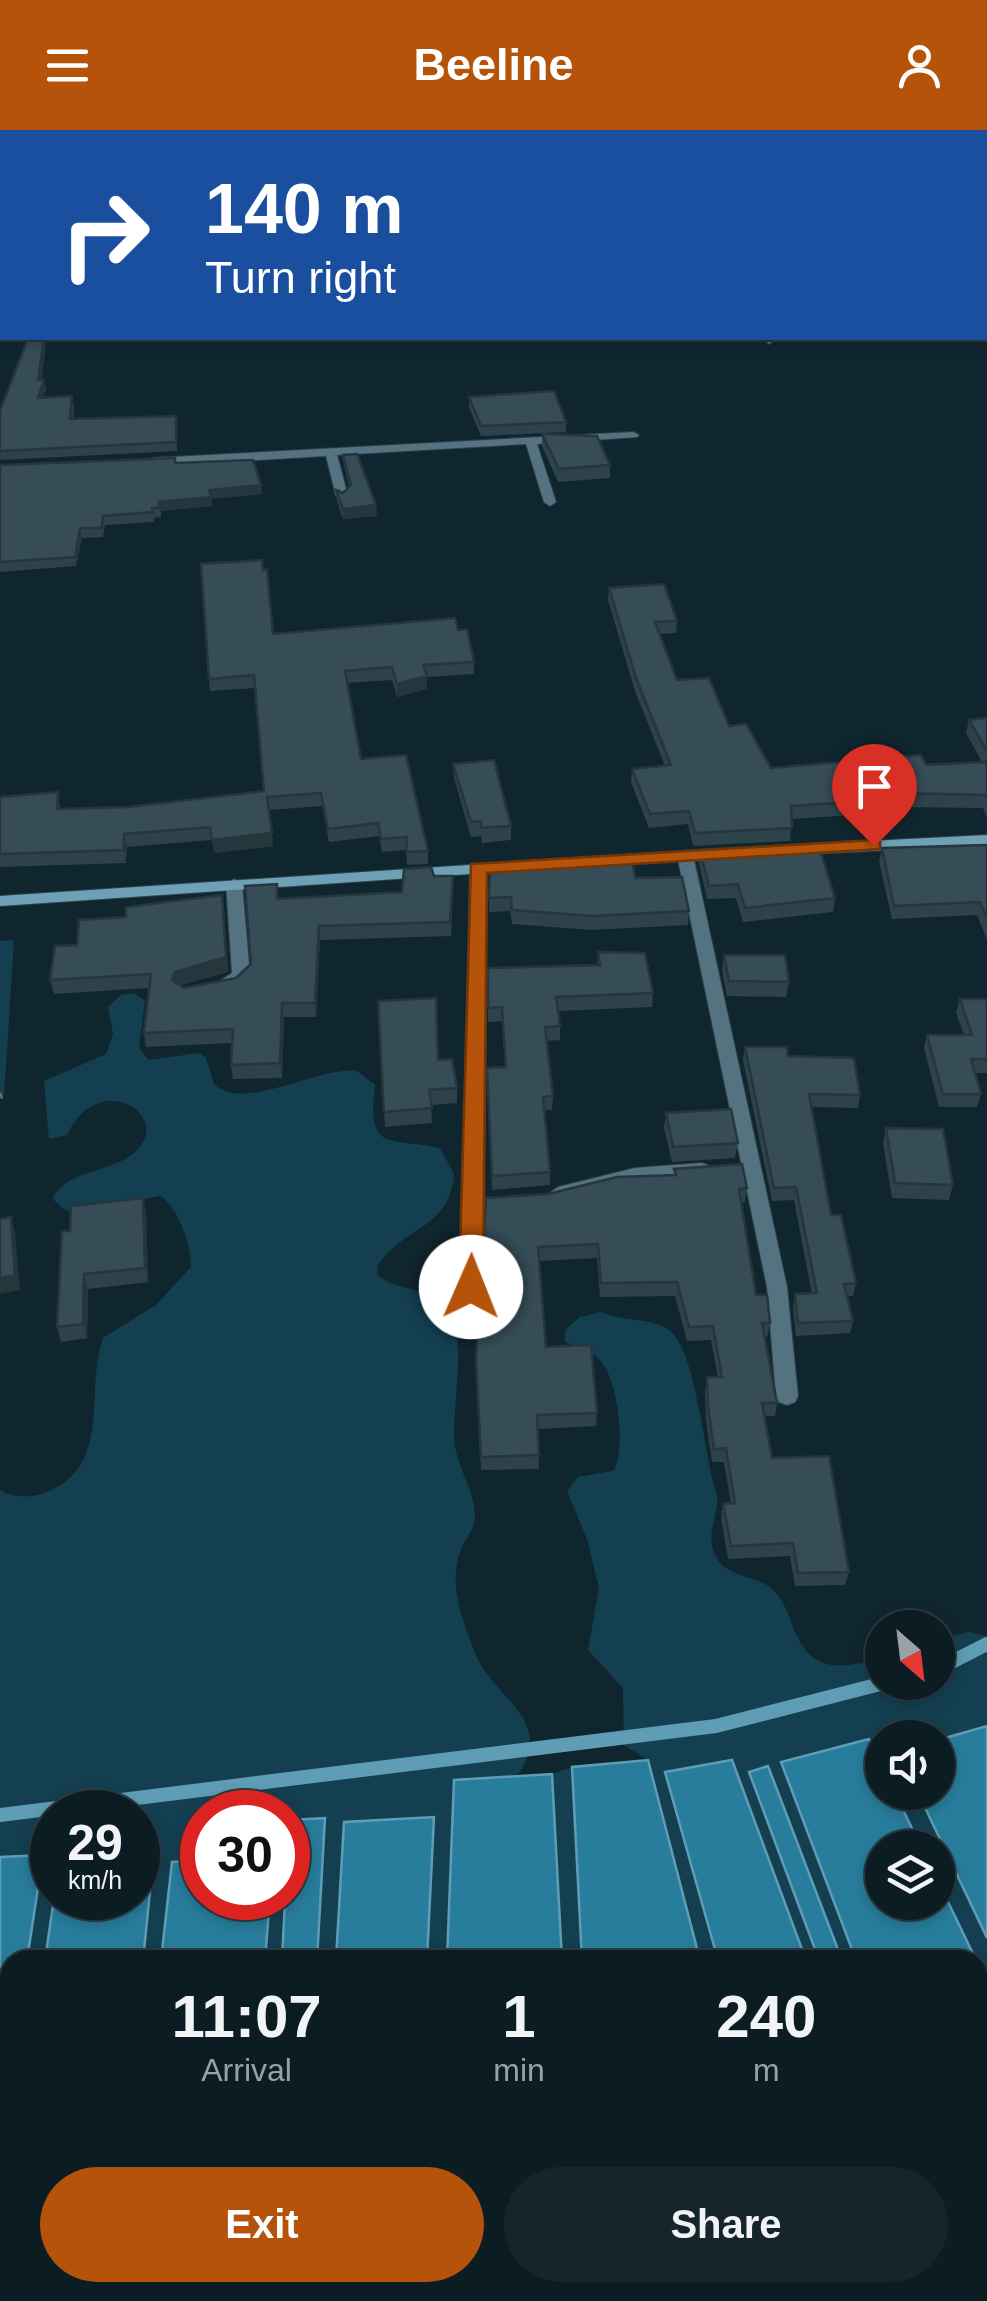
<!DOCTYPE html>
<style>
body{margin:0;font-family:Arial,sans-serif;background:#15252b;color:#f1f3f6;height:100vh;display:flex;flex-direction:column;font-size:38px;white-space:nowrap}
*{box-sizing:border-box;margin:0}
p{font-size:32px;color:#9aa1a6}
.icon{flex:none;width:55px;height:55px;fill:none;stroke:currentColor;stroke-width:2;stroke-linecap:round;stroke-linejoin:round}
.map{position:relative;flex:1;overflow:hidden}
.panel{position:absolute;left:0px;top:1820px;width:988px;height:352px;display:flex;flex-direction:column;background:#0c1c23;border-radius:30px 30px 0 0;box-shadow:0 5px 15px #0003,0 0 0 2px #2c3a41}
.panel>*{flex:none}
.guide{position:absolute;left:0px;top:0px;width:988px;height:210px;box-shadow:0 5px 15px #0003,0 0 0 2px #2c3a41;background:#1a4fa0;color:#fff;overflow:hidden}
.needle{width:65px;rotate:152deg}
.buttons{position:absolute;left:865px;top:1480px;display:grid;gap:20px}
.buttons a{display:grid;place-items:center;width:90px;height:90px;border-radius:50%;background:#0c1c23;box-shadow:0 5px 15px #0003,0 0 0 2px #2c3a41;font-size:50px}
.speed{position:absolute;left:30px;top:1660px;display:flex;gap:20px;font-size:50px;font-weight:700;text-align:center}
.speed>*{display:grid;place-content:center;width:130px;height:130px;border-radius:50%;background:#0c1c23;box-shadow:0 5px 15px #0003,0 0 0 2px #2c3a41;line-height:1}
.speed small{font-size:25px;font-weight:400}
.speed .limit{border:15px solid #d22;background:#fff;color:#111}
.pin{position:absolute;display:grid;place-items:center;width:85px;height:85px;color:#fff;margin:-102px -42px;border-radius:50% 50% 50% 0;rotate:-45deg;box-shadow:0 0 10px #0007}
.pin .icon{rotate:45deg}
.me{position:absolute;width:110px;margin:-55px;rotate:1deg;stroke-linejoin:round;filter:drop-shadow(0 0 8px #0008)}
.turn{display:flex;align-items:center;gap:35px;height:210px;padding:0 40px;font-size:45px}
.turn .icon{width:130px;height:130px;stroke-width:2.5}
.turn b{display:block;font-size:70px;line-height:85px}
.eta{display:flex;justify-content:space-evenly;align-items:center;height:170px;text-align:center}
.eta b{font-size:60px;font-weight:600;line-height:70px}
.action{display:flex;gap:20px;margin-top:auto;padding:20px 40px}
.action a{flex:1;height:115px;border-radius:60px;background:#b45309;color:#fff;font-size:40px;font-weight:600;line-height:115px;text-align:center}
.action a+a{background:#15252b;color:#f1f3f6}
header{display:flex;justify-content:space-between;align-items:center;height:130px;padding:0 40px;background:#b45309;color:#fff;font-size:45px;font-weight:600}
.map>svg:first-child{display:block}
.green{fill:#143f50}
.water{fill:#287d9c;stroke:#5e9db5;stroke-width:2.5}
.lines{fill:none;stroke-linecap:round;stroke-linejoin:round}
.stream{stroke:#5e9db5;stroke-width:14}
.street-casing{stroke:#2d414a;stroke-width:2}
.secondary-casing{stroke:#2d414a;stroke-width:2}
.path{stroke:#5c6f77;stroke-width:6;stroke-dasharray:2.5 8;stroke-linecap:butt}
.street{fill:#547280;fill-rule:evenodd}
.secondary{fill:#6ea0b6;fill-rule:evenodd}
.wall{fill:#2e424b}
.shaded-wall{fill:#26363d}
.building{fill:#364d57;stroke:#26363d;stroke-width:2.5}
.route{fill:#b45309;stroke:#753606;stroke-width:2.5}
</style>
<header><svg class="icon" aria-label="menu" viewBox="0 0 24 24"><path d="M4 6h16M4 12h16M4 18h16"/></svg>Beeline<svg class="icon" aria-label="person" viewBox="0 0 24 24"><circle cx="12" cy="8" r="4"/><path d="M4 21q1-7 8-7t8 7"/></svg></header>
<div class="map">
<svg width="987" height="2171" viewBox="0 0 987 2171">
<rect width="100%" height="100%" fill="#10262f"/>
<path class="green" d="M14,810l-10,155 -4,1v-155z
M134,863l11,8 -6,47 10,12 50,-7 7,5 8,26c30,29 105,-18 143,-13l18,14c-9,69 15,52 65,63l14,26c-5,58 -52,51 -77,93l1,9c22,16 49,10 68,31 22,24 7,96 8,128 0,29 20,52 21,80 0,15 -10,23 -14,35 -14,34 2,70 14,103 18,47 82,65 42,123l-63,5 -7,179h-20l6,-142 -89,4 -8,138h-19l8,-142 -36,2 -1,38v-46h-86v48l-30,2 -11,98h-18l11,-107 -16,1v-42h-86l2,86 -9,62h-18l16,-104 -43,1v-367c12,8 31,8 44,3 70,-25 40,-101 59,-155l53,-33 35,-38c0,-23 -12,-57 -30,-71 -29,2 -86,37 -108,2 17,-33 71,-23 90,-56 19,-31 -45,-71 -76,-7l-18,4 -5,-58 62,-27 7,-20 -5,-27 13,-12z
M601,1182c20,10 50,5 68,18 28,20 35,130 48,165 2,21 -12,39 -2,60 12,24 40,19 57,34 10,9 15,21 19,33 19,52 44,47 91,37v23h56v-43l31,-7 18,4v90l-49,14 -56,-2v29l-13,-28 -88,23 75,198h-14l-74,-194 -19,7 70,187h-13l-74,-200 -67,13 53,187h-18l-52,-200 -24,-15 -1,-57 -35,-38 11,-62 -12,-49 -20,-48 11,-14 35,-6c14,-21 5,-94 -14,-112 -9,-9 -23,-11 -34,-18v-11l15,-13z
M572,1637l10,193h-20l-10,-186z
M895,1663h23l69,145v45l-49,-102v-33l-17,-1z
M270,1768h15l-3,62h-17z
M844,2162l109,1 3,8h-131z"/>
<path class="water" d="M987,1596v212l-69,-145 20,-1v-52z
M869,1609l13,28v25l13,1 26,54 -39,1v54h56v-21l38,79h-120l-75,-198z
M648,1630l52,200h-118l-10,-193z
M732,1630l74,200h-88l-53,-188z
M768,1636l74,194h-23l-70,-188z
M552,1644l10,186h-115l7,-180z
M434,1687l-7,143h-91l8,-138z
M325,1688l-8,142h-35l7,-140z
M154,1723l-11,107h-98l9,-62h84v-44z
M43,1725l-16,105h-17v106l-10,63v-272z
M202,1730v38h68l-5,62h-104l11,-98z
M978,1834l9,19v135l-9,4z
M688,2162h156v1l-19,8h-157z
M361,2163l212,-1v9h-212z"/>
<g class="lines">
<path class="stream" d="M938,1539l49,-25
M0,1685l716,-89 172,-44
M0,2132l10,-2
M591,2162l1,9"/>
<defs>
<path id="street" d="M625,0h8v2h-8z
M985,170h2v6h-2z
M762,208h10l2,3 -5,3z
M633,302l6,3 -2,2 -100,7 19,58 -6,4 -6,-4 -18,-58 -189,11 11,41 -6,4 -6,-4 -10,-40 -174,10 -6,-4 6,-4z
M685,720l8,5 94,432 11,109 -3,6 -8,3 -8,-3 -3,-6 -9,-109 -90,-432z
M478,733l8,5 -5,419 -3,6h-14l-3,-6 9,-419z
M234,749l8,5 8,91 -27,16 -9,-6 18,-12 -6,-89z
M701,1033l7,2 3,5 -3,5 -73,7 -77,19 -10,-7 10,-7 77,-19z"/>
<path id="secondary" d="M987,705v10l-217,11 -8,-5 8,-5z
M726,718l6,2v6l-732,50v-10z"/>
</defs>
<use href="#street" class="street-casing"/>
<use href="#secondary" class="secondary-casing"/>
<path class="path" d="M0,966l4,-1"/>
<use href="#street" class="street"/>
<use href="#secondary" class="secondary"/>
</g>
<path class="wall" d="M28,208h19l-6,42 5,8 -3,10 31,7 -1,14 103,-3 1,35 -177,9v-49z
M469,267l97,25v10l-85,4 -12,-29z
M542,304l68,31v13l-52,4 -16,-36z
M343,325l34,61 -34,3 -6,-18 -1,-11 7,3 6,-7 -5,-21z
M176,333l86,31 -51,5 1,7 -51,5v6l-7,1v4l-49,3 -2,12 -21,1 -6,28 -76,6v-107z
M263,439l10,65 185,-4 16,32v12l-47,3v12l-30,8 -5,-17 -45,3 14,76 67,92v13l-21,1 -1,-15 -24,2 -3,-16 -50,6 -7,-36 -53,4 4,36 -59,7 -2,-13 -85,7 -1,16 -126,4v-70l58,-5 2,17 68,-2 136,-16 -9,-103 -45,3 -1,-12z
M609,458l68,33 -1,12 -16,1 17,46 52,46 42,42 211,-6 -16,-29 3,-13 18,-2v100l-4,-10 -82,-1 -1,5 -108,7 -2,22 -97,5 -5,-22 -39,4 -18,-46 1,-13 33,-3 -30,-75 -27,-91z
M453,634l58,62v14l-29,3 -1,-7 -10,1 -17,-59z
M987,715v95l-10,-25 -85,4 -13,-58 3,-13z
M700,720h93l42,48 -2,14 -90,10 -7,-24 -29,1 -8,-36z
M490,741l145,7 54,33 -1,14 -97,5 -79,-6 -2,-13 -21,1z
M434,746l19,14 -2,46 -131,4 -4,77h-32l-2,61 -49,1 -2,-14 1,-22 -86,4 -2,-14 5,-45 -95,6 -4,-14 27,-35 147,-36 4,63 -48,13 4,3 52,-10 15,-14 28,-65 123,-7z
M598,822l55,41 -1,14 -94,4 2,15v14l-14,1 7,55 -1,14h-8l6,62v13l-58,5 -5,-122 18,-1 -3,-46 -14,1v-54l109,-3z
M724,825l65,27 -3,15 -59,-1 -5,-26z
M960,869h27v74h-12l6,21 -4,13h-38l-15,-59 3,-13h37l-8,-22z
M378,871l79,87v15l-26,2 1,18 -47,4z
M745,917l43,9 72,39 -2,13 -46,-1 19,108 25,68 -3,13h-6l6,25 -3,12 -54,3 -3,-29 2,-13h17l-18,-94 -22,1 -29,-141z
M666,983l72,30 -3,15 -63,4 -8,-34z
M886,998l67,57 -4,15 -57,-2 -9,-55z
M674,1039l73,19 -2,14 -4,1 15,92 14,28 -3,14h-2l12,66 -2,13h-10l7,42 77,114 -4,13 -50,1 -5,-30 -62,3 -7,-42 2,-13 8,-1 -7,-41h-12l-6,-42 -1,-29 2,-14h11l-7,-37 -24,1 -12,-45 -75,1 -3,-39 -58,3 7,86 51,66 -1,13 -58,3 1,40 -58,1 -5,-110 72,-166 126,-19z
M143,1068l3,15 2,69 -60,7 -1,49 -26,4 -4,-15 13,-96z"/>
<path class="shaded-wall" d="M44,208l3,1 -8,50 -1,-9z
M44,250l2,8 -6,19 -2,-9z
M261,355l1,9 -51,5 1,7 -51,5v6l-2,-15 50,-12z
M376,375l1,11 -34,3v-10z
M80,398l2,10 -6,28 -1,-9z
M427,546v13l-30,8v-13z
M272,703l1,13 -59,7 -2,-13z
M124,704l3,13 -1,16 -2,-13z
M222,765l6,77 -51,14 -5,-6 3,-8z
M319,796l1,14 -4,77 -1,-14z
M282,873l2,14 -2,61 -2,-15z
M143,1068l3,15 2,69 -3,-14z
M11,1087l4,15 5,58 -20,4v-16z
M84,1144l4,15 -1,49 -4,-14z"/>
<path class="building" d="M821,0h163l3,1v60l-2,-1v-58h-161z
M985,71l2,1v20h-2z
M28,208h16l-6,42h6l-6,18 34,-2 -2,23 106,-3v26l-176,9v-40z
M554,261l12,31 -85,4 -12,-29z
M542,304l55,2 13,29 -51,4z
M357,324l19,51 -33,4 -7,-19 7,3 8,-8 -8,-30z
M175,328v5l78,-3 8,25 -52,5 2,7 -52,5v6h-7l1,4 -50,4 -1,12h-22l-5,29 -75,5v-97z
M262,430l1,10 4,-1 6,65 182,-16 3,12 9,-1 7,33 -51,3 4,11 -30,8 -5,-17 -47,4 16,88 45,-4 22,96 -22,1 1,-15 -26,2 -3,-16 -50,6 -7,-36 -54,4 5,36 -60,7 -2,-13 -86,7v16l-124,4v-57l58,-5 -1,17 71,-2 136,-16 -10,-116 -45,4 -8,-115z
M664,454l13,37 -22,1 22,58 32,-2 20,48 17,-2 25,44 150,-13 5,10 61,-3v35l-1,-2 -86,-2 3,6 -112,7 1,22 -97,5 -6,-22 -39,3 -18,-45 39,-4 -35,-87 -27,-90z
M987,588v33l-18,-31z
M494,630l17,66 -30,2v-7l-10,1 -18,-58z
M793,715v5h27l15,48 -90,10 -7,-24 -29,2 -9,-36z
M987,715v73l-7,-16 -86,4 -12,-58z
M633,734l2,14 47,-1 7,34 -97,5 -80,-6 -1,-13 -22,1 1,-27z
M431,737l3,9h19l-3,46 -131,4 -4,77h-33l-2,60 -49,2 2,-36 -89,4 7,-59 -101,6 5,-34 22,-1 2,-25 47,-3v-10l96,-12 4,62 -51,15 -3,8 12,8 52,-10 15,-14 -6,-78 32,-2v15l125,-7 2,-23z
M598,822l47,1 8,40 -97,4 4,29 -15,1 8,69 -10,1 7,75 -58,4 -5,-108 19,-1 -4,-60 -14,1v-40l112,-3z
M724,825h61l4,27 -60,-1z
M436,868l2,62 14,-1 5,29 -28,2 3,18 -48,4 -6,-111z
M960,869h27v60h-16l10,35h-38l-16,-59h45z
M745,917h42l1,9 66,2 6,37 -51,-1 22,121h10l15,68 -12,1 9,37 -55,2 -3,-29 22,-1 -6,-31 -15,-75 -22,1z
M731,979l7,34 -65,4 -7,-34z
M886,998l57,1 10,56 -58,-2z
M742,1034l5,24 -8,1 17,106h11l3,28h-8l15,80h-15l10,55 57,-2 20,116 -51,1 -5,-30 -62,3 -8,-42 12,-1 -9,-55 -12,1 -6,-42 -1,-30h15l-9,-51 -24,1 -12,-45 -76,1 -3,-39 -60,3 8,100 45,-2 6,68 -60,2 2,40 -58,2 -5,-97 10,-162 62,-4 69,-17 59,-2 -2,-6z
M143,1068l2,70 -61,6 -1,50 -26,3 5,-96h8l1,-25z
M11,1087l4,58 -15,3v-59z"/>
<path class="route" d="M874,710l6,2v7l-393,24 -4,414 -4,6h-16l-4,-6 12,-423z"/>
</svg>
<div class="buttons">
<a><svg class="needle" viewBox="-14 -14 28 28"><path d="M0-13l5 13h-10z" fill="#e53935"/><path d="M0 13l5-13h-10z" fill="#9aa1a6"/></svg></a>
<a><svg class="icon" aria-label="sound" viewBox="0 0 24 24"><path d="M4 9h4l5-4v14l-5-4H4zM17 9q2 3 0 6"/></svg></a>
<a><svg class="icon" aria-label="layers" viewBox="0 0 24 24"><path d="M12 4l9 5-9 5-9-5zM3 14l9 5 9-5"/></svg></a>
</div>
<div class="speed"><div>29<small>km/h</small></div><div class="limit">30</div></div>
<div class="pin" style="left:874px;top:716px;background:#d93025"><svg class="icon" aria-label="arrive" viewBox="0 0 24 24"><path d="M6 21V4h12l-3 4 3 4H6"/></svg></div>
<svg class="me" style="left:471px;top:1157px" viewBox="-20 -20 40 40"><circle r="19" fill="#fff"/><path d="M0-13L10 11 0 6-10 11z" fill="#b45309"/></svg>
<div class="guide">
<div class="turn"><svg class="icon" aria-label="right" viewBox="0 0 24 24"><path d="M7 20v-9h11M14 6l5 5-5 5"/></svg><div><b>140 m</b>Turn right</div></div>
</div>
<section class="panel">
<div class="eta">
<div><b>11:07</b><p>Arrival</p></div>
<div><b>1</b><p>min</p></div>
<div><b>240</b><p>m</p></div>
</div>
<div class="action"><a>Exit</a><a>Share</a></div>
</section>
</div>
